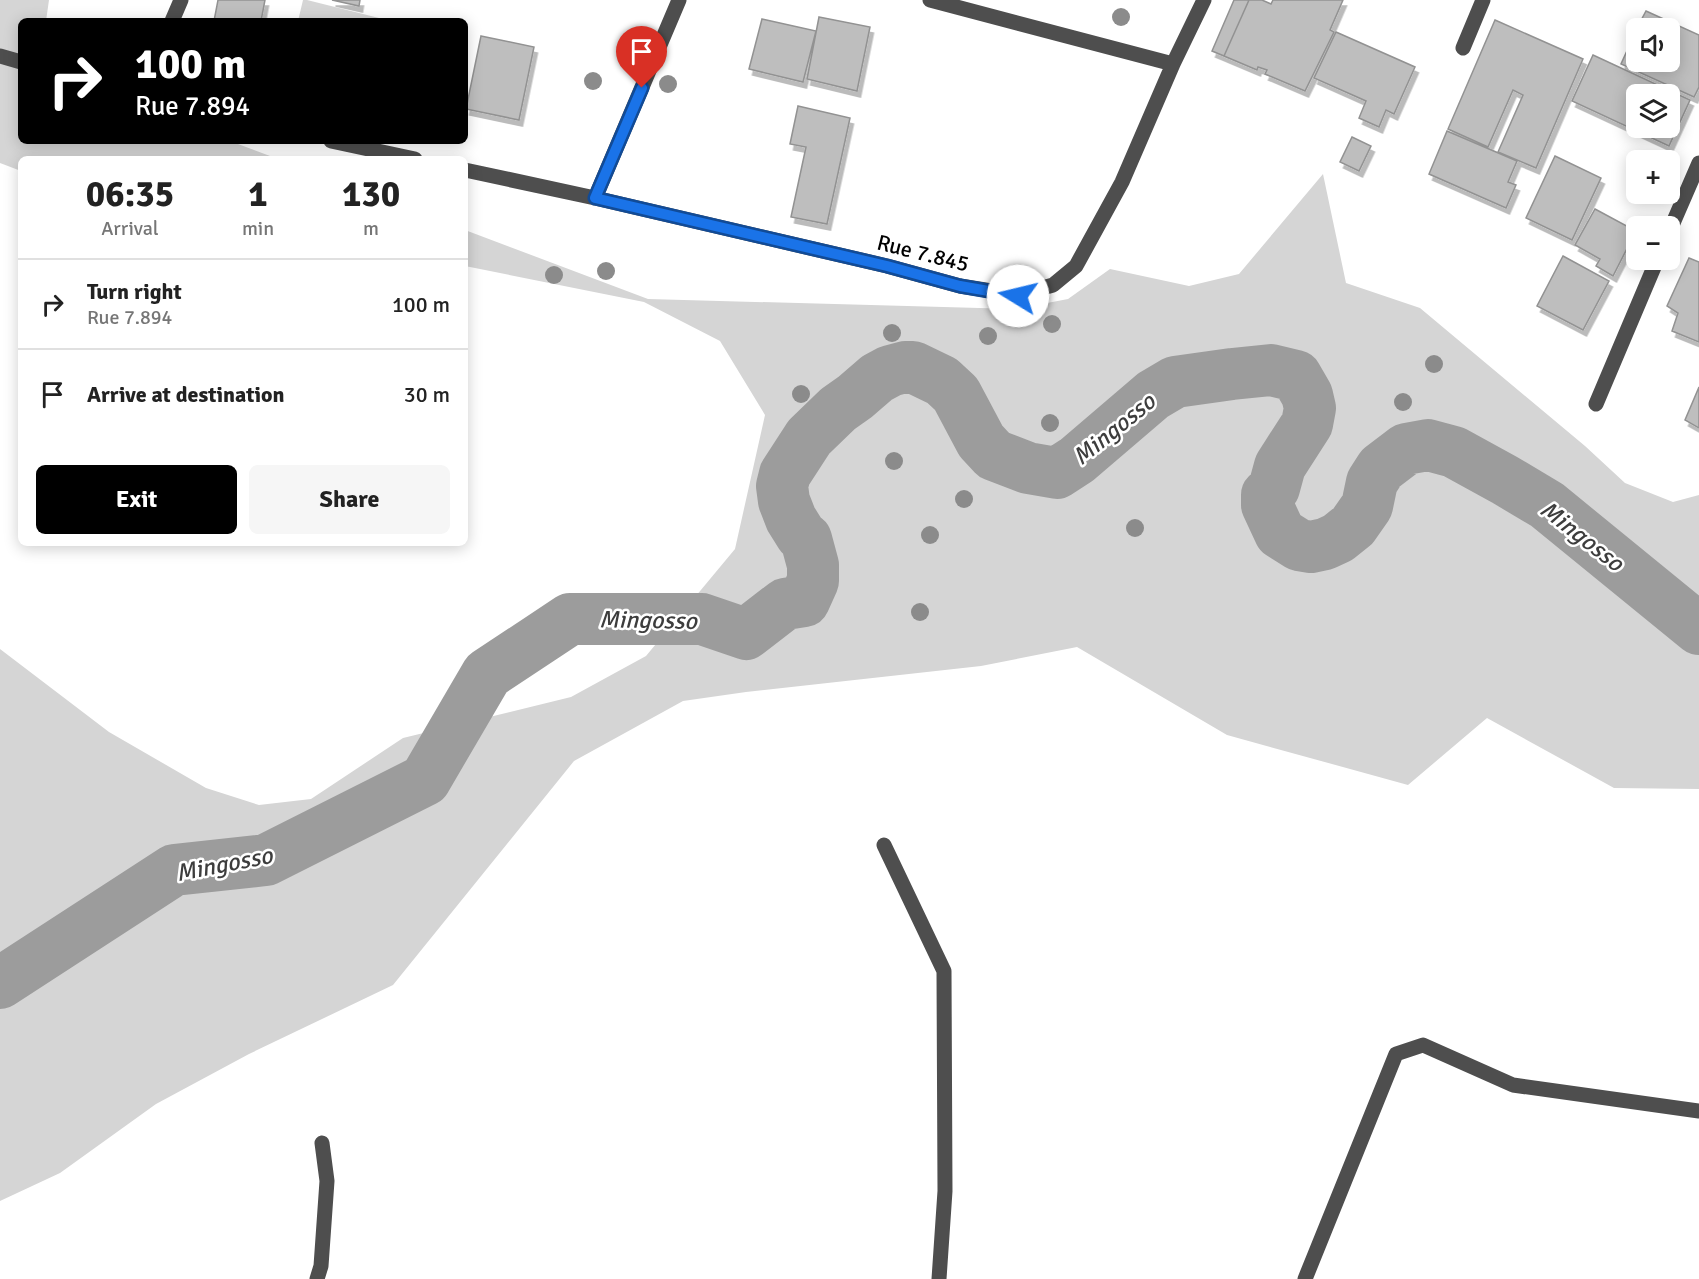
<!DOCTYPE html>
<meta charset="utf-8">
<style>
body{margin:0;font-family:Signika,sans-serif;background:#f6f6f6;color:#222;height:100vh;display:flex;flex-direction:column;font-size:22px;white-space:nowrap}
*{box-sizing:border-box;margin:0}
p{font-size:20px;color:#767676}
.icon{flex:none;width:33px;height:33px;fill:none;stroke:currentColor;stroke-width:2;stroke-linecap:round;stroke-linejoin:round}
.map{position:relative;flex:1;overflow:hidden}
.details{position:absolute;left:18px;top:156px;width:450px;height:390px;display:flex;flex-direction:column;background:#fff;border-radius:9px;box-shadow:0 3px 15px #0003}
.details>*{flex:none}
.banner{position:absolute;left:18px;top:18px;width:450px;height:126px;border-radius:9px;box-shadow:0 3px 15px #0003;background:#000;color:#fff;overflow:hidden}
.buttons{position:absolute;left:1626px;top:18px;display:grid;gap:12px}
.buttons a{display:grid;place-items:center;width:54px;height:54px;border-radius:9px;background:#fff;box-shadow:0 3px 15px #0003;font-size:30px}
.pin{position:absolute;display:grid;place-items:center;width:51px;height:51px;color:#fff;margin:-62px -26px;border-radius:50% 50% 50% 0;rotate:-45deg;box-shadow:0 0 6px #0007}
.pin .icon{rotate:45deg}
.me{position:absolute;width:66px;margin:-33px;rotate:279deg;stroke-linejoin:round;filter:drop-shadow(0 0 4px #0008)}
.turn{display:flex;align-items:center;gap:21px;height:126px;padding:0 18px;font-size:27px}
.turn .icon{width:78px;height:78px;stroke-width:2.5}
.turn b{display:block;font-size:42px;line-height:51px}
.eta{display:flex;justify-content:space-evenly;align-items:center;height:102px;text-align:center}
.eta b{font-size:36px;font-weight:800;line-height:42px}
.primary-button{display:flex;gap:12px;margin-top:auto;padding:12px 18px}
.primary-button a{flex:1;height:69px;border-radius:9px;background:#000;color:#fff;font-size:24px;font-weight:800;line-height:69px;text-align:center}
.primary-button a+a{background:#f6f6f6;color:#222}
ul{padding:0;list-style:none}
li{display:flex;align-items:center;gap:18px;height:90px;padding:0 18px;border-top:2px solid #e0e0e0}
li div{flex:1}
li b{display:block;font-size:22px}
li em{font-style:normal}
.map>svg:first-child{display:block}
.green{fill:#d5d5d5}
.lines{fill:none;stroke-linecap:round;stroke-linejoin:round}
.river{stroke:#9c9c9c;stroke-width:52}
.building{fill:#bebebe;stroke:#929292;stroke-width:1.5;fill-rule:evenodd;filter:url(#shadow)}
.minor{stroke:#4e4e4e;stroke-width:15}
.tree{fill:#8b8b8b}
.route-casing{stroke:#114b97;stroke-width:15}
.route{stroke:#1a73e8;stroke-width:10}
.labels{text-anchor:middle;dominant-baseline:central;stroke-width:5;stroke-linejoin:round;paint-order:stroke}
.street-label{font-size:22px;fill:#000;stroke:#fff}
.water-label{font-size:24px;font-style:italic;fill:#3d3d3d;stroke:#fff}
</style>
<div class="map">
<svg width="1699" height="1279" viewBox="0 0 1699 1279">
<defs>
<filter id="shadow"><feDropShadow dx="3.5" dy="6" stdDeviation="0" flood-color="#0004"/></filter>
</defs>
<rect width="100%" height="100%" fill="#fff"/>
<path class="green" d="M0,0h49l-3,21h-25v120h209l48,18h-257v12l-21,-8z
M303,0h4l84,21h-93z
M1323,174l23,109 74,25 165,138 40,37 48,19 26,-7v294l-85,-1 -127,-70 -79,67 -181,-50 -150,-88 -96,19 -235,26 -63,9 -109,60 -181,224 -144,69 -93,50 -96,69 -60,28v-552l109,83 97,56 53,17 52,-6 92,-61 168,-41 75,-41 89,-107 30,-134 -45,-74 -76,-39 -179,-36v-36l183,69 368,10 52,-10 42,-30 79,17 50,-12z"/>
<g class="lines">
<path class="river" d="M0,983l174,-113 92,-10 159,-80 62,-106 83,-55h132l44,15 39,-30 19,-3 9,-20v-16l-7,-26 -5,-4 -10,-16 -7,-18 -2,-15 3,-12 24,-37 29,-28 17,-12 22,-19 13,-7 15,-4h8l29,14 14,13 25,47 13,14 34,13 29,5 20,-13 76,-65 22,-13 57,-8 39,-4 25,6 11,19 3,13 -3,16 -27,42 -6,22 -7,7v10l13,28 19,12 12,2 14,-3 13,-6 15,-12 14,-20 5,-24 9,-14 25,-19 22,-4 26,7 51,28 42,25 152,124"/>
</g>
<path class="building" d="M218,0h47l-4,21h-47z
M332,0h28l-1,6z
M1234,0h15l-25,56 -12,-5z
M1249,0h13l9,4 2,-4h70l-13,30 4,2 -29,59 -40,-17 2,-4 -9,-3 -1,3 -33,-14z
M1646,11l53,24v52l-5,10 -73,-33 15,-33v31h34v-34h-33z
M819,17l51,10 -13,64 -50,-12z
M762,19l54,12 -13,51 -54,-13z
M1495,20l88,39 -47,109 -38,-16 25,-57 -10,-5 -25,57 -40,-18z
M1336,32l79,35 -21,47 -8,-4 -7,17 -20,-9 7,-17 -52,-23z
M481,36l53,11 -15,73 -53,-11z
M1593,55l97,45 -21,46 -97,-45zM1636,94h34v34h-34z
M798,106l52,12 -23,106 -36,-7 15,-70 -16,-3z
M1447,131l70,30 -9,21 8,3 -10,23 -77,-34z
M1352,137l19,9 -12,25 -19,-9z
M1555,156l46,22 -29,62 -46,-22z
M1595,209l41,22 -23,45 -17,-10 4,-7 -25,-14z
M1563,256l46,25 -26,49 -46,-24z
M1689,258l10,4v80l-27,-11 6,-18 -11,-7z
M1699,387v41l-14,-8z"/>
<g class="lines">
<path class="minor" d="M930,0l243,64
M172,21l9,-21
M1463,48l20,-48
M0,56l21,6
M331,141l84,18
M465,170l130,28 292,68 73,20 58,9 35,-10 23,-19 46,-84 51,-118 31,-64
M595,198l84,-198
M1670,230l29,-67
M1596,404l61,-144
M884,845l60,126 1,220 -6,88
M317,1279l4,-13 6,-85 -5,-38
M1305,1279l91,-225 27,-9 90,40 186,26"/>
</g>
<g class="tree">
<circle cx="1121" cy="17" r="9"/>
<circle cx="593" cy="81" r="9"/>
<circle cx="668" cy="84" r="9"/>
<circle cx="606" cy="271" r="9"/>
<circle cx="554" cy="275" r="9"/>
<circle cx="1052" cy="324" r="9"/>
<circle cx="892" cy="333" r="9"/>
<circle cx="988" cy="336" r="9"/>
<circle cx="1434" cy="364" r="9"/>
<circle cx="801" cy="394" r="9"/>
<circle cx="1403" cy="402" r="9"/>
<circle cx="1050" cy="423" r="9"/>
<circle cx="894" cy="461" r="9"/>
<circle cx="964" cy="499" r="9"/>
<circle cx="1135" cy="528" r="9"/>
<circle cx="930" cy="535" r="9"/>
<circle cx="920" cy="612" r="9"/>
</g>
<g class="lines">
<defs>
<path id="route" d="M642,88l-47,110 292,68 73,20 58,10"/>
</defs>
<use href="#route" class="route-casing"/>
<use href="#route" class="route"/>
</g>
<g class="labels">
<g class="street-label">
<text transform="translate(923 253) rotate(14)">Rue 7.845</text>
</g>
<g class="water-label">
<text transform="translate(1114 429) rotate(-39)">Mingosso</text>
<text transform="translate(1582 536) rotate(38)">Mingosso</text>
<text transform="translate(648 620) rotate(1)">Mingosso</text>
<text transform="translate(224 864) rotate(-11)">Mingosso</text>
</g>
</g>
</svg>
<div class="buttons">
<a><svg class="icon" aria-label="sound" viewBox="0 0 24 24"><path d="M4 9h4l5-4v14l-5-4H4zM17 9q2 3 0 6"/></svg></a>
<a><svg class="icon" aria-label="layers" viewBox="0 0 24 24"><path d="M12 4l9 5-9 5-9-5zM3 14l9 5 9-5"/></svg></a>
<a>+</a>
<a>−</a>
</div>
<div class="pin" style="left:642px;top:88px;background:#d93025"><svg class="icon" aria-label="arrive" viewBox="0 0 24 24"><path d="M6 21V4h12l-3 4 3 4H6"/></svg></div>
<svg class="me" style="left:1018px;top:296px" viewBox="-20 -20 40 40"><circle r="19" fill="#fff"/><path d="M0-13L10 11 0 6-10 11z" fill="#1a73e8"/></svg>
<div class="banner">
<div class="turn"><svg class="icon" aria-label="right" viewBox="0 0 24 24"><path d="M7 20v-9h11M14 6l5 5-5 5"/></svg><div><b>100 m</b>Rue 7.894</div></div>
</div>
<section class="details">
<div class="eta">
<div><b>06:35</b><p>Arrival</p></div>
<div><b>1</b><p>min</p></div>
<div><b>130</b><p>m</p></div>
</div>
<ul>
<li><svg class="icon" aria-label="right" viewBox="0 0 24 24"><path d="M7 20v-9h11M14 6l5 5-5 5"/></svg><div><b>Turn right</b><p>Rue 7.894</p></div><em>100 m</em></li>
<li><svg class="icon" aria-label="arrive" viewBox="0 0 24 24"><path d="M6 21V4h12l-3 4 3 4H6"/></svg><div><b>Arrive at destination</b></div><em>30 m</em></li>
</ul>
<div class="primary-button"><a>Exit</a><a>Share</a></div>
</section>
</div>
